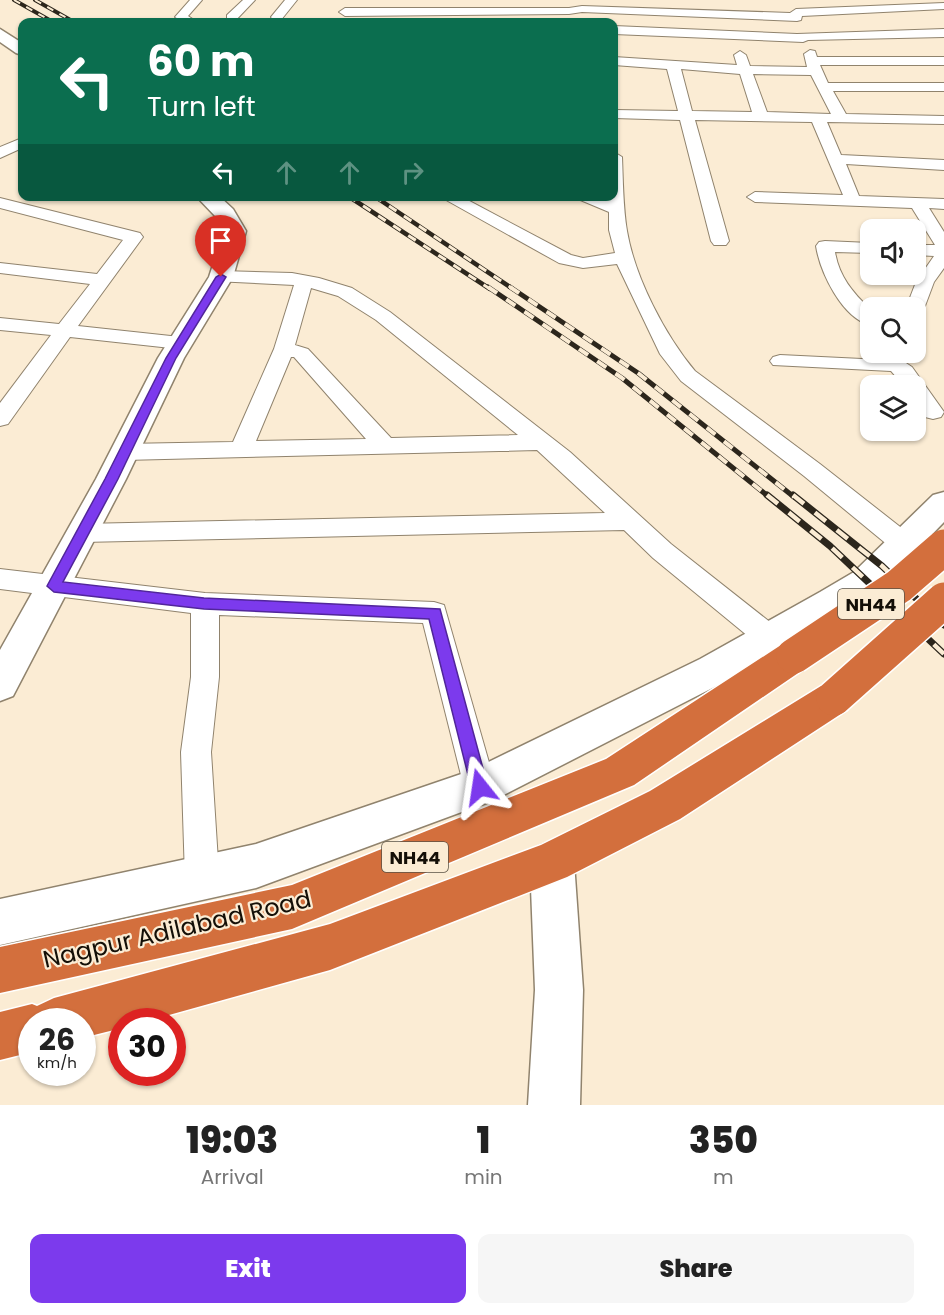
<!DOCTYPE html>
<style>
body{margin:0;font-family:Poppins,sans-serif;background:#f6f6f6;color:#222;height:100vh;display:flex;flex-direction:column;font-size:22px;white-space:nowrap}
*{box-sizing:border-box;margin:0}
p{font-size:20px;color:#767676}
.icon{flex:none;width:33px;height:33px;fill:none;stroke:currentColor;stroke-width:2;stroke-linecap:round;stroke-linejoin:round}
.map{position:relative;height:1105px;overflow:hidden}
.drawer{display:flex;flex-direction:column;background:#fff;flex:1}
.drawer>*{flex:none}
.hud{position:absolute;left:18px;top:18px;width:600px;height:183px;border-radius:12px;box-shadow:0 2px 4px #0004;background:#0b6e4f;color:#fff;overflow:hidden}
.tools{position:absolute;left:860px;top:219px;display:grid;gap:12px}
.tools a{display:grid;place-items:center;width:66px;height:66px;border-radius:12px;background:#fff;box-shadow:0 2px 4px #0004;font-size:30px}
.speed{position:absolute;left:18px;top:1008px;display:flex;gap:12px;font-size:30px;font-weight:700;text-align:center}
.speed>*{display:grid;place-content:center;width:78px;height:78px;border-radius:50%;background:#fff;box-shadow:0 2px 4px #0004;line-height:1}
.speed small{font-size:15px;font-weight:400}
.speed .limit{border:9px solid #d22;background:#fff;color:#111}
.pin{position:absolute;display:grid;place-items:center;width:51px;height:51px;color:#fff;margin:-62px -26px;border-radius:50% 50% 50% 0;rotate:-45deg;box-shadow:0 0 6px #0007}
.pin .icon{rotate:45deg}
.me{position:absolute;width:66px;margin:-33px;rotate:345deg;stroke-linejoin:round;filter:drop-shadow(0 0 4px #0008)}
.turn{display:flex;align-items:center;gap:21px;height:126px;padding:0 30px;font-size:27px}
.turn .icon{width:78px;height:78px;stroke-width:2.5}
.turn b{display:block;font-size:42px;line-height:51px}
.lanes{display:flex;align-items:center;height:57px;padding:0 30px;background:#0003;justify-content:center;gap:30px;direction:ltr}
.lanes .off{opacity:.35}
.eta{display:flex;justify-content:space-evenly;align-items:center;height:102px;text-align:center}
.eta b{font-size:36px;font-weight:800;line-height:42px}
.action{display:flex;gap:12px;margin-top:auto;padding:12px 30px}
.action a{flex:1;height:69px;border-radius:12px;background:#7c3aed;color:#fff;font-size:24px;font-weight:800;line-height:69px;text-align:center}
.action a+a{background:#f6f6f6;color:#222}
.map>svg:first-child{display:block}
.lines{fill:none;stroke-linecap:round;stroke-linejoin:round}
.street-casing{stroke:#90836d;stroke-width:2}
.secondary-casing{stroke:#90836d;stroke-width:3}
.highway-casing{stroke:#fff;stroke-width:3}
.street{fill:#fff;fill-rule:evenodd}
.secondary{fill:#fff;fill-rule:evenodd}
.highway{fill:#d36f3d;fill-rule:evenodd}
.rail-far3-casing{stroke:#2c261c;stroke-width:4}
.rail-far2-casing{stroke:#2c261c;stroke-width:4.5}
.rail-far1-casing{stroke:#2c261c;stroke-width:5}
.rail-casing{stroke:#2c261c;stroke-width:7}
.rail-far3{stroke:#fbecd4;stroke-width:2;stroke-dasharray:7;stroke-linecap:butt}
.rail-far2{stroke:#fbecd4;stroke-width:3;stroke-dasharray:9;stroke-linecap:butt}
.rail-far1{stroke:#fbecd4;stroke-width:4;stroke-dasharray:11;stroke-linecap:butt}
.rail{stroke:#fbecd4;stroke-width:4.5;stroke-dasharray:14;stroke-linecap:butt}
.highway-bridge-casing{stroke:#fff;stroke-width:38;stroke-linecap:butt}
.highway-bridge{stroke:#d36f3d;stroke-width:35}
.route{fill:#7c3aed;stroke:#51269a;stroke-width:1.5}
.labels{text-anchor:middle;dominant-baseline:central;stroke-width:4.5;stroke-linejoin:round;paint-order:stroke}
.shield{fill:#fbecd4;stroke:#595144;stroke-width:1.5}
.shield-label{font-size:18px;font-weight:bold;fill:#140f07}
.near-street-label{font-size:24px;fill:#140f07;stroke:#fbecd4}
</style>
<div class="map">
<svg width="944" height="1105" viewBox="0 0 944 1105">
<rect width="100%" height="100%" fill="#fbecd4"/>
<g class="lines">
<defs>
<path id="street" d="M190,0h12l-14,16 9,6h-14l-8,-5z
M243,0h12l-20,21h-8v-6z
M285,0h12l-16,20h-8l-2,-3z
M944,3v6l-142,7 -1,4 -4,1 -215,-9 -13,2 -224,2 -6,-4 6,-4h224l13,-2 208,7 6,-4z
M614,26l183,8 147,-5v8l-136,3 -5,2 -189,-8z
M810,50l5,1 2,6h127v8h-124l8,18h116v8h-111l13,23 98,2v8l-117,-2 14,33 103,5v10l-98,-6 13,32 85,3v10l-15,-1 15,24v36l-10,14 -12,32 -7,2v-8h-9l10,-26 18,-26 -19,-1v-10h20l-23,-37 -157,-6 -8,-5 8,-5 88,3 -31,-73 -117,-2 34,121 -3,4h-12l-3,-4 -31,-121 -66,-2v-8l64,1 -11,-42 -53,-4v-8l123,8 -3,-10 6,-4 6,4 4,11 57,1 -3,-13zM681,69l59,5 12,38 -60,-1zM753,74l58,1 20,39 -64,-2z
M22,138v10l-22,10v-11z
M614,152l8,5c1,24 1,50 5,74 8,47 38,104 68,140l125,93 93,73 4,7 -4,7 -9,2 -9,-2 -91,-75 -123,-95 -21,-27 -43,-90 -34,4 -24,-5 -120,-67h21l111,59 12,3 32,-5 -6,-23v-18l-31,-13 -2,-3h24l8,4v-4h6z
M0,198l140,35 3,4 -65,89 102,11 7,2 3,4 -3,4 -7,2 -110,-12 -62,87 -8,2v-23l51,-68 -51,-5v-12l59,6 31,-40 -90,-11v-10l97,11 26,-34 -123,-32z
M825,241l45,2v10l-35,-1c4,24 17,40 35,57v16c-28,-7 -50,-53 -54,-79l3,-4z
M221,271l71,2 27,5 33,10 38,24 180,140 101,92 109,86 4,8 -4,8 -10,3 -10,-3 -107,-88 -29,-28 -542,12 -9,-2 -4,-7 4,-7 9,-2 523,-11 -68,-63 -413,10 -8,-2 -3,-6 3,-6 8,-2 109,-2 41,-93 20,-64 -80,-4 -2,-4 2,-4zM311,288l27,8 38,24 142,115 -127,3 -83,-89 -13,-4zM291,357h3l72,82 -110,2z
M780,355l123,6 9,6 32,45 -3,5 -8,2 -8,-2 -10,-15v-16h-11l-13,-15 -118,-6 -3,-4 3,-4z
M0,569l205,24 229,9 10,3 52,182 -5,10 -11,5 -11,-5 -5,-10 -41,-164 -204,-8v62l-8,75 8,125 -5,12 -12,5 -12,-5 -5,-12 -4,-125 10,-75v-64l-191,-24z"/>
<path id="secondary" d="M0,29l22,14v12l-6,-2 -16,-11z
M196,196h23l14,13 13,22 -13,46 -49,81 -58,121 -113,217 -13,5v-51l96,-171 62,-121 51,-81 15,-46 -8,-14z
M944,492v30l-66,68 -34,22 -118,69 -232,119 -238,88 -256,57v-46l256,-55 214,-73 230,-112 120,-67 34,-20 79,-77z
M552,841l15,6 7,15 9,128 -3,115h-52l7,-115 -5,-128 7,-15z"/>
<path id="highway" d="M794,641l13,4 5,11 -5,11 -173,118 -342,144 -292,64v-46l292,-62 314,-126 175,-114z
M834,682l13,4 6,12 -6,12 -167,109 -113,58 -237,93 -186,52h-22v6l-40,10v-16h-50v30l-32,8v-48l32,-8 5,2 17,-8 276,-74 211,-79 109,-54 171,-105z"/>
</defs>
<use href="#street" class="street-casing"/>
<use href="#secondary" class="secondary-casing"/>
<use href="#highway" class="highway-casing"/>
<use href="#street" class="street"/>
<use href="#secondary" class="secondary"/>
<use href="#highway" class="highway"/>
<defs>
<path id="rail-far3" d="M14,0l39,22
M35,0l39,22"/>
<path id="rail-far2" d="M348,196l142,93
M374,196l139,93"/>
<path id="rail-far1" d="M488,287l134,91 147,119
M510,287l128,86 156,124"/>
<path id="rail" d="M767,495l63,51 114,108
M793,495l89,71 62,59"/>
</defs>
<use href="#rail-far3" class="rail-far3-casing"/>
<use href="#rail-far2" class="rail-far2-casing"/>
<use href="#rail-far1" class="rail-far1-casing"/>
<use href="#rail" class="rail-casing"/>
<use href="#rail-far3" class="rail-far3"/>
<use href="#rail-far2" class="rail-far2"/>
<use href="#rail-far1" class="rail-far1"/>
<use href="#rail" class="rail"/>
<defs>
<path id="highway-bridge" d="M794,656l105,-70 45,-39
M834,698l110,-98"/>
</defs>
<use href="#highway-bridge" class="highway-bridge-casing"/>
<use href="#highway-bridge" class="highway-bridge"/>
</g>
<path class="route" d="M221,274l5,3 -50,81 -58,121 -55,103 141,16 236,11 48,178 -2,6 -6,2 -6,-2 -3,-6 -42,-168 -225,-10 -150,-17 -7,-6 58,-107 61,-121 50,-81z"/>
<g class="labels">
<g class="shield">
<rect x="838" y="589" width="66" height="30" rx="4.5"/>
<rect x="382" y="842" width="66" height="30" rx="4.5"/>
</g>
<g class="shield-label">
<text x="871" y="604">NH44</text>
<text x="415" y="857">NH44</text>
</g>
<g class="near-street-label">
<text transform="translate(177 929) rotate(-13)">Nagpur Adilabad Road</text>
</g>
</g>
</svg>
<div class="tools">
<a><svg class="icon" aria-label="sound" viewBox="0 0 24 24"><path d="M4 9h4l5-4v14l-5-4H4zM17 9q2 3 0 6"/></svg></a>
<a><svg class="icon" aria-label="search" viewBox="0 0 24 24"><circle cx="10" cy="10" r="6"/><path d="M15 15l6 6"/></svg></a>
<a><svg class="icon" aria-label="layers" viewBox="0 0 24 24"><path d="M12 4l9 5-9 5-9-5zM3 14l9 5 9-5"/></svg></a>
</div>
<div class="speed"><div>26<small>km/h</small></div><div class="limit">30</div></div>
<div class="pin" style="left:221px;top:277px;background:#d93025"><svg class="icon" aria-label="arrive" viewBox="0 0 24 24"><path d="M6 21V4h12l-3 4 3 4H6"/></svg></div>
<svg class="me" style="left:480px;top:787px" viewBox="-20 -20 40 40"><path d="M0-17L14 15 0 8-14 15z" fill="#7c3aed" stroke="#fff" stroke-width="4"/></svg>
<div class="hud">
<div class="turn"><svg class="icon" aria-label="left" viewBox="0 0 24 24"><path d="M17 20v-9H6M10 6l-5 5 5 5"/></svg><div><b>60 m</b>Turn left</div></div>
<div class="lanes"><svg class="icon" aria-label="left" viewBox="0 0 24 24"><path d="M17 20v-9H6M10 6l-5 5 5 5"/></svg><svg class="icon off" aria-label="ahead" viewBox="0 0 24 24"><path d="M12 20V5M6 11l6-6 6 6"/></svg><svg class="icon off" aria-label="ahead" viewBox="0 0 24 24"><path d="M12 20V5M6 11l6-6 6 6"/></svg><svg class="icon off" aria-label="right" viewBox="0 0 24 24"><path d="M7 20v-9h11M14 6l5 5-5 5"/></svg></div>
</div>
</div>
<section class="drawer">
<div class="eta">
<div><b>19:03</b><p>Arrival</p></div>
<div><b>1</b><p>min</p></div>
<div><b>350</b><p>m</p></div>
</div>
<div class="action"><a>Exit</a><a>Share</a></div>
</section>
